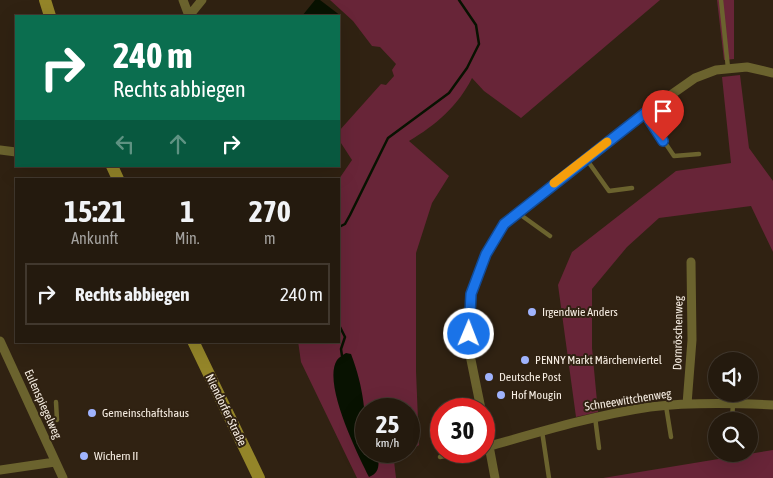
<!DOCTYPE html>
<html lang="de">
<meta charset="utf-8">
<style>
body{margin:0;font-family:"Asap Condensed",sans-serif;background:#30271c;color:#f1f3f6;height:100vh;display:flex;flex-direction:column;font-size:19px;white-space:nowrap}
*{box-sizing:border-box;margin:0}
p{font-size:16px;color:#a3a19e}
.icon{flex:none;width:28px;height:28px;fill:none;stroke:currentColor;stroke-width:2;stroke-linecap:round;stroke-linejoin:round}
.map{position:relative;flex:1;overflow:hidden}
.sheet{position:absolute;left:15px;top:178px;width:325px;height:165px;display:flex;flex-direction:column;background:#241a0e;border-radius:0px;box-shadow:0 5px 20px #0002,0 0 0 1px #41382e}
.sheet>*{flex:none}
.top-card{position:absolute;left:15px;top:15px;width:325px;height:152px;border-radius:0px;box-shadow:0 5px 20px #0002,0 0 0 1px #41382e;background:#0b6e4f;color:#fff;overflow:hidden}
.fabs{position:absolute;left:708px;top:352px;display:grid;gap:10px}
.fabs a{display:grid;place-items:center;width:50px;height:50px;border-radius:50%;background:#241a0e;box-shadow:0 5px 20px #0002,0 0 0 1px #41382e;font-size:25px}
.speed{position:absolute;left:355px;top:398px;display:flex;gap:10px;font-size:25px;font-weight:700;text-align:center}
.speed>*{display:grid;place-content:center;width:65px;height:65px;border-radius:50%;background:#241a0e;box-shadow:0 5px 20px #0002,0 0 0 1px #41382e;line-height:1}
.speed small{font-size:12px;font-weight:400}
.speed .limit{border:8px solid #d22;background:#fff;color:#111}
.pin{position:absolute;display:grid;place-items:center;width:42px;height:42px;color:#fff;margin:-51px -21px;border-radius:50% 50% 50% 0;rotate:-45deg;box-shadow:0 0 5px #0007}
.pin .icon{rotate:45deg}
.me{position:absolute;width:55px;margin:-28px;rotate:1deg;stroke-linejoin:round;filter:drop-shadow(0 0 4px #0008)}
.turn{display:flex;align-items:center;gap:18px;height:105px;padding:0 15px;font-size:22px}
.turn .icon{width:65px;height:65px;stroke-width:2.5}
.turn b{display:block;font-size:35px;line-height:42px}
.lanes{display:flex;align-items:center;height:48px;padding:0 15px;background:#0003;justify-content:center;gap:25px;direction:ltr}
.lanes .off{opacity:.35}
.eta{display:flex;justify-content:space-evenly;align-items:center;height:85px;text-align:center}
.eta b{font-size:30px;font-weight:700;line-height:35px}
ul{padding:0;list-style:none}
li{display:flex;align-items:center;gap:15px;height:62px;margin:0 10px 8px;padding:0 5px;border:2px solid #41382e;border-radius:0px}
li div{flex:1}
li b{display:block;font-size:19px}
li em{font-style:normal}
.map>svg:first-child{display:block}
.green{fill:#682538;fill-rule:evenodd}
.water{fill:#081201}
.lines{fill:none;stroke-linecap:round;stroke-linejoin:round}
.stream{stroke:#081201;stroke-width:2.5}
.lane{stroke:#6b632e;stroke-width:4.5}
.street{stroke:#6b632e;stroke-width:9}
.secondary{stroke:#948529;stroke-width:12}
.route-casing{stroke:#114b97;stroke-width:12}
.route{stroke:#1a73e8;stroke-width:9}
.slow{stroke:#f59e0b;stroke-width:9}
.poi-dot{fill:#9fb3fd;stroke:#302212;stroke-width:2}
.labels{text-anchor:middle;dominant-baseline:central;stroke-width:4;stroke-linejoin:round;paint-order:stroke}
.poi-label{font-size:12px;fill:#f7eee3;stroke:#302212;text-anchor:start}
.street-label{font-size:12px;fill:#f7eee3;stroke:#302212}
</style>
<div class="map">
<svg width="773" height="478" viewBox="0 0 773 478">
<rect width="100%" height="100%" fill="#302212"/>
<path class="green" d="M330,0h330l-139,118 -37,-27 -12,-13c-14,28 -36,47 -63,63l40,35 -17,27 -16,50v118l3,74 -25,16 2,17h-39l-56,-116 -3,-21h41v-162l13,-19 -13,-20v-9l42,-47 5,1 8,-9 -2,-6 4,-6 -16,-17 -8,-1 -19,-25zM366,409h43v42h-43z
M717,0h17v59l-10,1z
M740,75l9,73 24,33v71l-22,-46 -92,12 -32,29 -35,42v59l6,64 -22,5 -18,-132 14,-33 104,-81 55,-8 -9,-86z
M773,450v28h-170z"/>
<path class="water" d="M315,0h5l21,16 -2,3v-3h-37z
M346,353l5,1c13,34 15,61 15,97h11c2,11 4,22 -8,26 -11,-22 -47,-94 -32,-117 2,-3 6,-5 9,-7z"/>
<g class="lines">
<path class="stream" d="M339,227l6,-3 5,-9 38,-77 61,-45 18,-25 12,-24 -3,-19 -17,-25
M339,325l6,12 -4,12 1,7"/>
<path class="lane" d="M721,0l7,68
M645,113l29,43 25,-2
M587,160l22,31 23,-3
M518,213l32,23
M56,402l1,18
M666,406l5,31
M595,417l4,31
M732,421l1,-18
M542,431l7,47
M440,457l27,-6"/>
<path class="street" d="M183,0l6,16
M189,16l13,-16
M0,150l16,2
M0,341l63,137
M687,404l5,-64 -1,-78
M481,409l-11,-54 -2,-32 3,-29 15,-40 18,-30 141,-111 50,-35 21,-8 31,-3 26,6
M484,419l11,59
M490,446c53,-15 106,-31 160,-39 41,-5 82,-4 123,-2
M0,470l55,-8"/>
<path class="secondary" d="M45,0l5,16
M112,166l6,13
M193,341l66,137"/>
</g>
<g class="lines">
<defs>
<path id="route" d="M469,334l2,-40 15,-40 18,-30 141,-111 18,28"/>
</defs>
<use href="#route" class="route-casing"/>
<use href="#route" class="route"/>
<path class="slow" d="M554,183l53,-41"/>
</g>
<g class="poi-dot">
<circle cx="532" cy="312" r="5"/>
<circle cx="525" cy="360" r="5"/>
<circle cx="489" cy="377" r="5"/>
<circle cx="501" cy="395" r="5"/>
<circle cx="92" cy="413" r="5"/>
<circle cx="84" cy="456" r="5"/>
</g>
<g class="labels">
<g class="poi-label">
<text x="542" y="312">Irgendwie Anders</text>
<text x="535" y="360">PENNY Markt Märchenviertel</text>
<text x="499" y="377">Deutsche Post</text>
<text x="511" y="395">Hof Mougin</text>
<text x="102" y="413">Gemeinschaftshaus</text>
<text x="94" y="456">Wichern II</text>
</g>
<g class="street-label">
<text transform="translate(678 333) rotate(-89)">Dornröschenweg</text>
<text transform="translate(628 400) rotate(-9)">Schneewittchenweg</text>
<text transform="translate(43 404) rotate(66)">Eulenspiegelweg</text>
<text transform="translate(226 410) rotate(64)">Niendorfer Straße</text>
</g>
</g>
</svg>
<div class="fabs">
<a><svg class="icon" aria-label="sound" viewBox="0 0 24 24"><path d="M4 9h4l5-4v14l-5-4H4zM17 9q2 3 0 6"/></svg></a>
<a><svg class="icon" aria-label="search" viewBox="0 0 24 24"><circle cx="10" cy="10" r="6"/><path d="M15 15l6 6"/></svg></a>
</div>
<div class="speed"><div>25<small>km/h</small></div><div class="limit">30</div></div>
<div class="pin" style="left:663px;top:141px;background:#d93025"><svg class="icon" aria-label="arrive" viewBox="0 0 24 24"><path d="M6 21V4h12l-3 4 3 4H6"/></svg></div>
<svg class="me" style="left:469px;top:334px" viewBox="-20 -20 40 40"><circle r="17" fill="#1a73e8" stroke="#fff" stroke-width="3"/><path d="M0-11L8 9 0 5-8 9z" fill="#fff"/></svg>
<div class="top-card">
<div class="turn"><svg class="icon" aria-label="right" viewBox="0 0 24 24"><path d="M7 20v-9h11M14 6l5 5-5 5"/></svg><div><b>240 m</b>Rechts abbiegen</div></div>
<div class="lanes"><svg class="icon off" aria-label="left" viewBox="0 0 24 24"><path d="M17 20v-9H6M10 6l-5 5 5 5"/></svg><svg class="icon off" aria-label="ahead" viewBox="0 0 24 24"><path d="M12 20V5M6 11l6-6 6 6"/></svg><svg class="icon" aria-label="right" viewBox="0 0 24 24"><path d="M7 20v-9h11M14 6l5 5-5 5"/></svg></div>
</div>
<section class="sheet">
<div class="eta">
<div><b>15:21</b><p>Ankunft</p></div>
<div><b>1</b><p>Min.</p></div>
<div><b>270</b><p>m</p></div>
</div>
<ul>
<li><svg class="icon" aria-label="right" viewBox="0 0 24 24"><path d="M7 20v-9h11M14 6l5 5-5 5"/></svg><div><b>Rechts abbiegen</b></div><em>240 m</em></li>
</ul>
</section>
</div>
